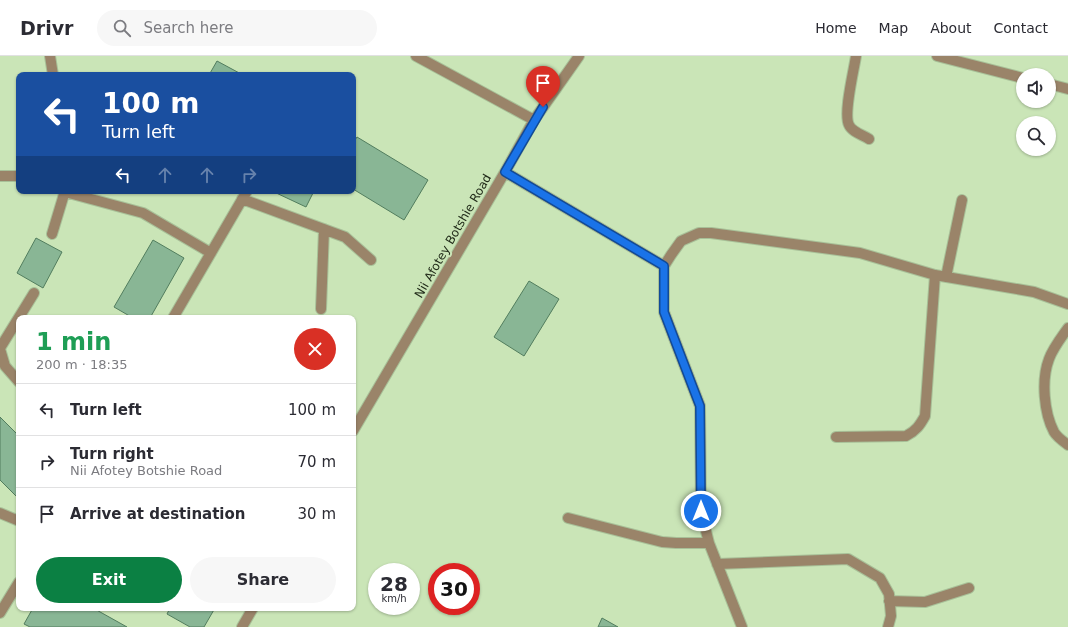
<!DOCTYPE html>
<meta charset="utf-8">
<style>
body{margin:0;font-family:"DejaVu Sans",sans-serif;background:#f7f7f7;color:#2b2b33;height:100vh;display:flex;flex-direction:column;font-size:15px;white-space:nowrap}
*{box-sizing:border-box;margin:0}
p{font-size:13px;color:#7c7c81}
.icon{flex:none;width:22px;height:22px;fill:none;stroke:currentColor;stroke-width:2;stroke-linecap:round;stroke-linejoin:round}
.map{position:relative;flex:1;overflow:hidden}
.side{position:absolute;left:16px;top:259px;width:340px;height:296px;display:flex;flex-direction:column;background:#fff;border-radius:8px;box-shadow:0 1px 3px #0004}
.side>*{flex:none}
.banner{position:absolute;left:16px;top:16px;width:340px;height:122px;border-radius:8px;box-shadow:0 1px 3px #0004;background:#1a4fa0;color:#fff;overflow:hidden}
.buttons{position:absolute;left:1016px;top:12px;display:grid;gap:8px}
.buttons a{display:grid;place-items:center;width:40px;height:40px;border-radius:50%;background:#fff;box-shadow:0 1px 3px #0004;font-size:20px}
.speed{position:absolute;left:368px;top:507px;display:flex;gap:8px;font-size:20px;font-weight:700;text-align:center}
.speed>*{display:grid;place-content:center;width:52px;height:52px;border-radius:50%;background:#fff;box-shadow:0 1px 3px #0004;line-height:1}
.speed small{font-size:10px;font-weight:400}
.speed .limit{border:6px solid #d22;background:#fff;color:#111}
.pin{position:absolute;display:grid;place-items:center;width:34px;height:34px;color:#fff;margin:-41px -17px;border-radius:50% 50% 50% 0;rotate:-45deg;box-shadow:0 0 4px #0007}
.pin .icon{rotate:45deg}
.me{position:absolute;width:44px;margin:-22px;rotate:0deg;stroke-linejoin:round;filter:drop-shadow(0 0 3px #0008)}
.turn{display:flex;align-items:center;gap:14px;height:84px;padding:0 20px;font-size:18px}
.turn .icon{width:52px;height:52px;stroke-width:2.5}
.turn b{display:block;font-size:28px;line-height:34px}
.lanes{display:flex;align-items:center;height:38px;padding:0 20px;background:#0003;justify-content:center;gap:20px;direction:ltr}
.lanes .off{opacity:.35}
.round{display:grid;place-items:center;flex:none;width:42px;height:42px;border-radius:21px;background:#f7f7f7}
.headline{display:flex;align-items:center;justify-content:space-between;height:68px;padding:0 20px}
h1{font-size:24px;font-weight:800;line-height:30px;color:#1e9e55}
.cta{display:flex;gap:8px;margin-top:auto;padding:8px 20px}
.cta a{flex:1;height:46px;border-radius:24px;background:#0b8043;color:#fff;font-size:16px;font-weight:800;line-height:46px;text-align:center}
.cta a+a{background:#f7f7f7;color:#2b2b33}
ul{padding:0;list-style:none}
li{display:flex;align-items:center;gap:12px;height:52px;padding:0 20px;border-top:1px solid #e1e1e2}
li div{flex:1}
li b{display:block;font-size:15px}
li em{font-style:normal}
header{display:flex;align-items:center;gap:24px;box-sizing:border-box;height:56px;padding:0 20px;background:#fff;border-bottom:1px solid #e1e1e2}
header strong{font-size:19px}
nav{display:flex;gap:22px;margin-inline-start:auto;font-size:14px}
.search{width:280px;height:36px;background:#f7f7f7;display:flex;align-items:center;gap:10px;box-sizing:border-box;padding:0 14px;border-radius:22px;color:#7c7c81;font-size:15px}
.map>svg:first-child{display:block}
.building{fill:#89b695;stroke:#527d5e}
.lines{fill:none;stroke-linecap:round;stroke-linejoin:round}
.minor-casing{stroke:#a8c098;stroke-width:12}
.minor{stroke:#9a8469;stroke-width:10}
.route-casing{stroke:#114b97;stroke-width:10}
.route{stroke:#1a73e8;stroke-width:7}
.labels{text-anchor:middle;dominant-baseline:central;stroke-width:4;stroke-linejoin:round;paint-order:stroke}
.street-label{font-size:12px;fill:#222c1a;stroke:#cae5b7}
</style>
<header>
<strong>Drivr</strong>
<div class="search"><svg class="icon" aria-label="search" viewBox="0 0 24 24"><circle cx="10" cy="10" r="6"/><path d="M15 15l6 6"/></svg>Search here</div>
<nav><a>Home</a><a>Map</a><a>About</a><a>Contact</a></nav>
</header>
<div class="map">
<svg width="1068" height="571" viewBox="0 0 1068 571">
<rect width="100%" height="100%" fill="#cae5b7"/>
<path class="building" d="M217,5l26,14h-34z
M357,81l71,43 -24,40 -51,-31v-46z
M272,135h42l-8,16z
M36,182l26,14 -19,36 -26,-15z
M153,184l31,18 -34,60h-17l-19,-11z
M529,225l30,18 -35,57 -30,-19z
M0,361l19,19v63l-19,-19z
M33,552h60l34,19h-97l-6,-3z
M170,552h45l-11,19h-14l-23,-13z
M602,562l16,9h-20z"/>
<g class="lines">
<defs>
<path id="minor" d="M50,0l3,19
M416,0l118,64
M856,0c-2,14 -13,58 -7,69 3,7 14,10 20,14
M937,0l86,22
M1049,28l19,5
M505,116l159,94
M0,120h19
M65,136l78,21 68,40
M242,143l103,38 26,23
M52,178l13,-43
M946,221l16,-77
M321,253l3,-80
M173,262l74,-127
M1068,272c-7,10 -15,20 -19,31 -8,21 -5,54 5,73 3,5 10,10 14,13
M0,292l34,-55
M0,293l5,17 14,16
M353,375l152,-259 29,-52 45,-64
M836,381l70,-1c10,-5 14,-11 19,-20l10,-141
M0,457l19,8
M568,462l94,24 14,1h33
M717,508l131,-5 32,19 9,16 2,22 -3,11
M889,545l36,1 44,-14
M0,557l19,-31
M242,571l11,-19
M742,571l-33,-84 -8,-32 -1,-105 -36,-94v-46l7,-11 10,-14 18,-8h12l149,20 75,22 99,17 34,12"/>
</defs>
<use href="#minor" class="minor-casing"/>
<use href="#minor" class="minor"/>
</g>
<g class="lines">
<defs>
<path id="route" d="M543,51l-38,65 159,94v46l36,94 1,105"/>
</defs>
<use href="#route" class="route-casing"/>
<use href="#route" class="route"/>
</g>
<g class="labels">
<g class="street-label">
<text transform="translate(453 180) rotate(-60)">Nii Afotey Botshie Road</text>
</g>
</g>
</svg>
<div class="buttons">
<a><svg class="icon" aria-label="sound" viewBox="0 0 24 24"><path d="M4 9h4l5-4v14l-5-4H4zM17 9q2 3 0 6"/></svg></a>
<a><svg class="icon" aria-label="search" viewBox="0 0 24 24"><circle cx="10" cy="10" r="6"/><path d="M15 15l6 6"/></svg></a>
</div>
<div class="speed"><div>28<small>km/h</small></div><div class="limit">30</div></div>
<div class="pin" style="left:543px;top:51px;background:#d93025"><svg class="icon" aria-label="arrive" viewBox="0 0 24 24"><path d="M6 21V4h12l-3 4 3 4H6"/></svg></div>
<svg class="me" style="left:701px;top:455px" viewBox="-20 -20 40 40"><circle r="17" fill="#1a73e8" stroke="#fff" stroke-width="3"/><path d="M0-11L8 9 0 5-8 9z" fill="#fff"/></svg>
<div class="banner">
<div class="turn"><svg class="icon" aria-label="left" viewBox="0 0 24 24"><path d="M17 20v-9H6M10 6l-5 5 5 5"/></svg><div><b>100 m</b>Turn left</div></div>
<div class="lanes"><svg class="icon" aria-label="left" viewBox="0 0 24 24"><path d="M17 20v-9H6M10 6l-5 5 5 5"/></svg><svg class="icon off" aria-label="ahead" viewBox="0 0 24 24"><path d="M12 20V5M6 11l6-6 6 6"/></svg><svg class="icon off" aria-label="ahead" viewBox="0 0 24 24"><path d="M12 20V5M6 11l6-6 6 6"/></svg><svg class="icon off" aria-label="right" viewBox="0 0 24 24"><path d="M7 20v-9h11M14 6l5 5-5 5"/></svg></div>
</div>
<section class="side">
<div class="headline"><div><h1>1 min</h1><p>200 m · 18:35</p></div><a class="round" style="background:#d93025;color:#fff"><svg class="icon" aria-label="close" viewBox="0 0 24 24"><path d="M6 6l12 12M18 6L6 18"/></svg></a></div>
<ul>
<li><svg class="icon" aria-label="left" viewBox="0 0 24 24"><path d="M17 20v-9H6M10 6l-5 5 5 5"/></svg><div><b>Turn left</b></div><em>100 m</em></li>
<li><svg class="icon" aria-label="right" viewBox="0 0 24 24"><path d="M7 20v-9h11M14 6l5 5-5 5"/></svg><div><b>Turn right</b><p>Nii Afotey Botshie Road</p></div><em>70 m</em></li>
<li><svg class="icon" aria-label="arrive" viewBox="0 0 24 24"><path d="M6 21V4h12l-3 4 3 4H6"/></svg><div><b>Arrive at destination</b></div><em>30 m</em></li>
</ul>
<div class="cta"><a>Exit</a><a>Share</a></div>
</section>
</div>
